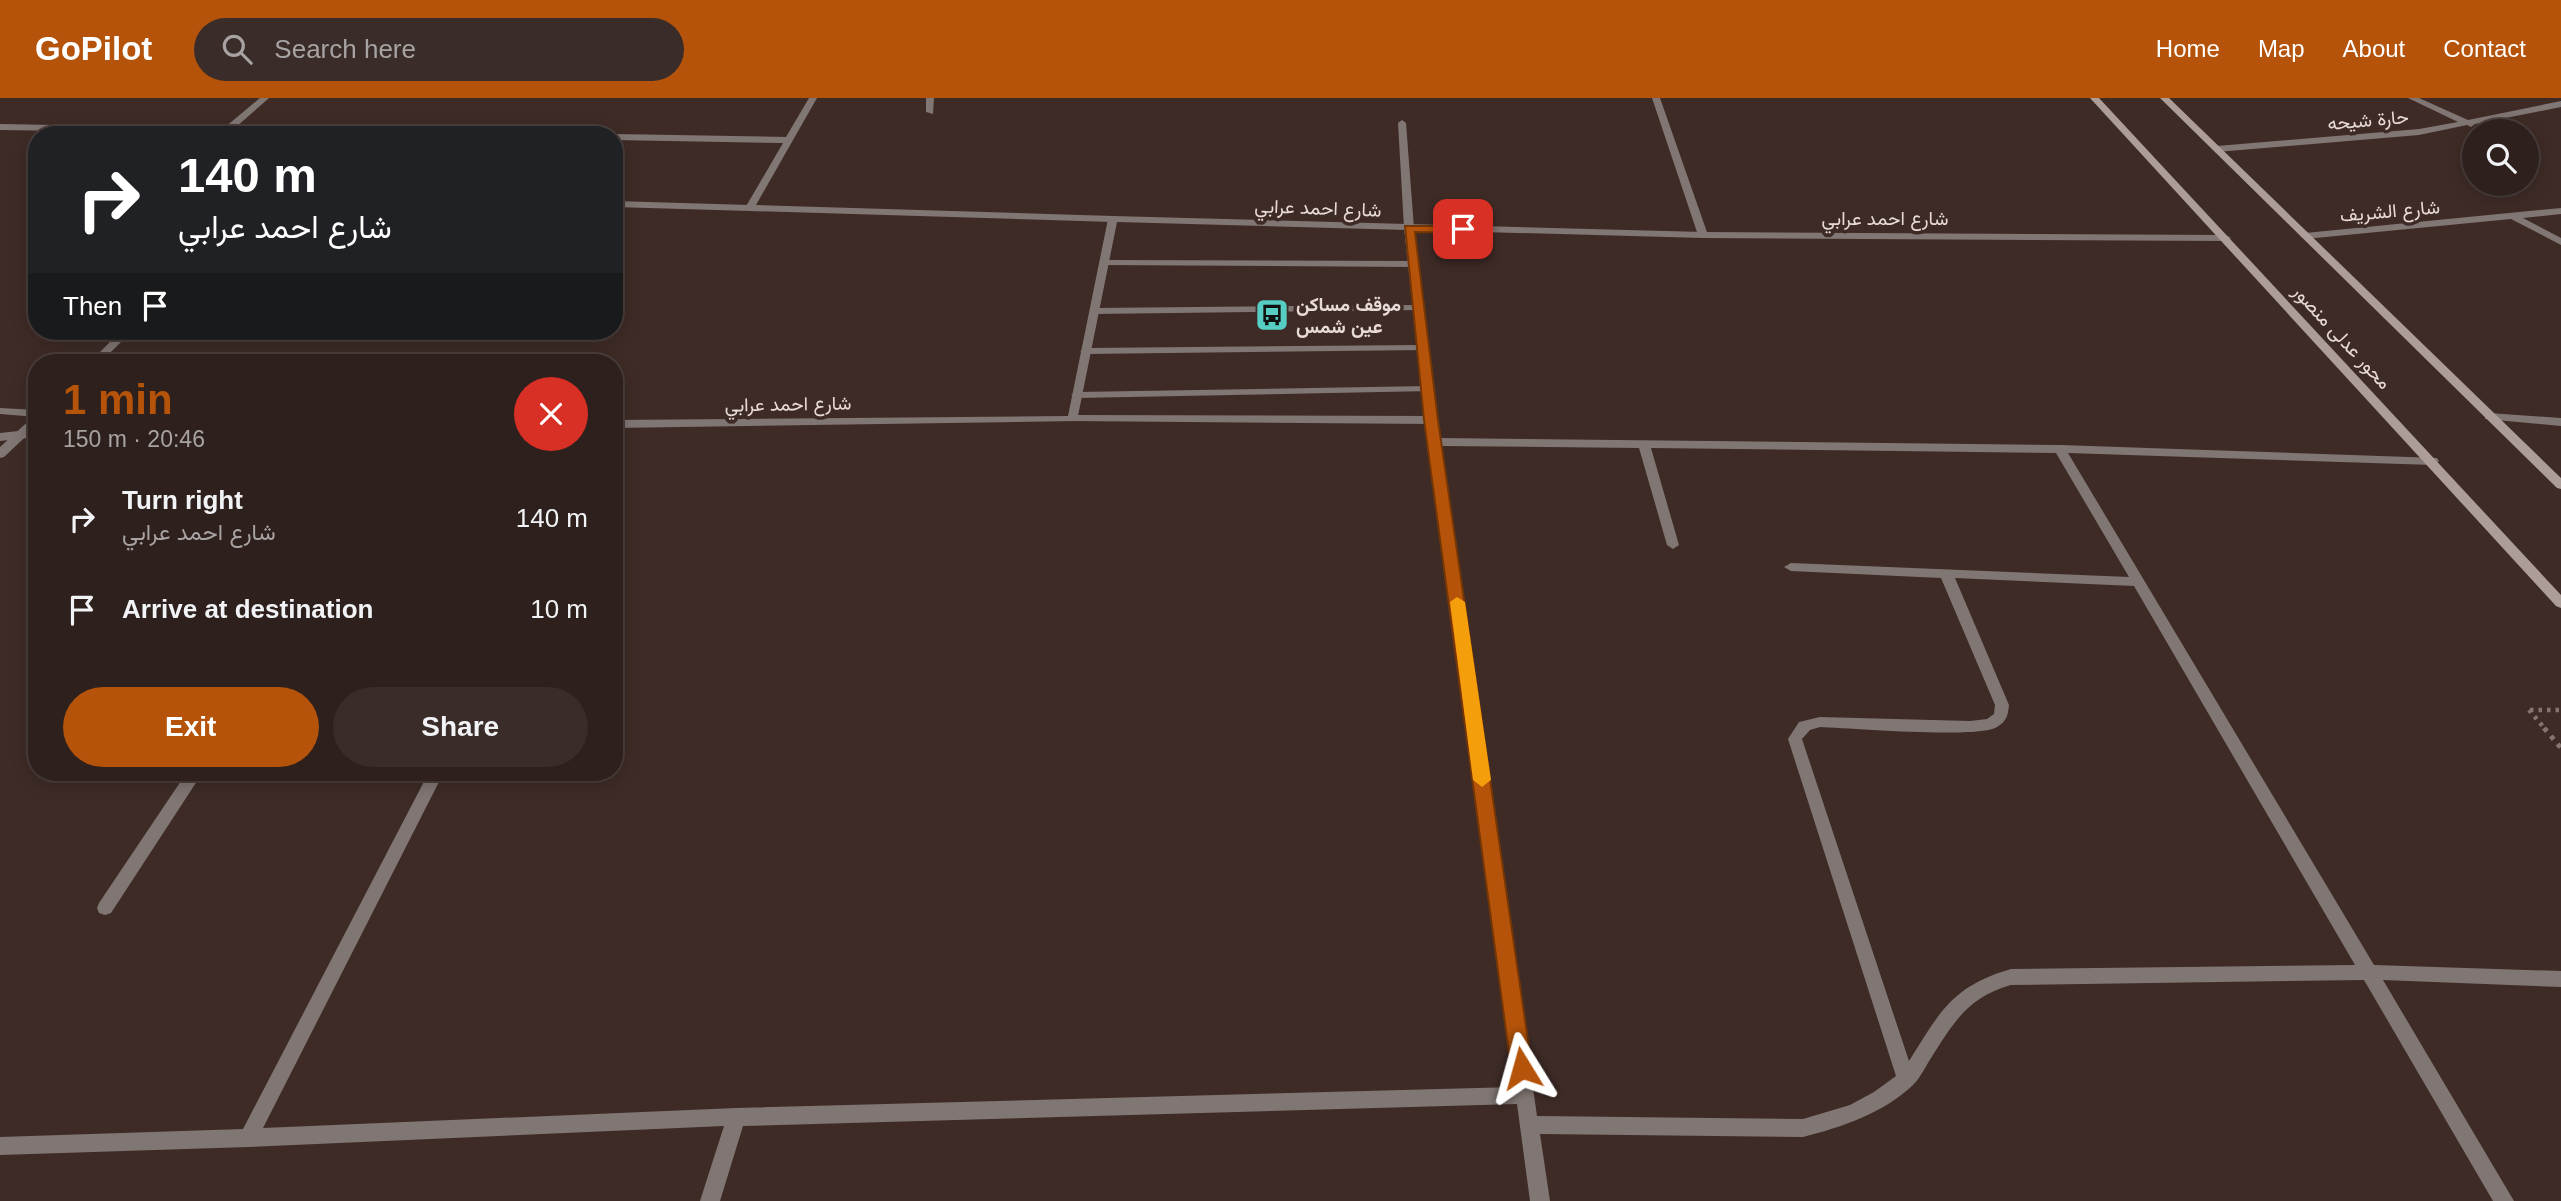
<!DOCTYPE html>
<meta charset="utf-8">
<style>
body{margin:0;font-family:Arial,Vazirmatn,sans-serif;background:#3a2d29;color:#f1f3f6;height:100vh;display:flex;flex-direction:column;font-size:26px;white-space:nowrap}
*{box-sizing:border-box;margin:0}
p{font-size:23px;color:#a7a3a3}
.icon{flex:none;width:38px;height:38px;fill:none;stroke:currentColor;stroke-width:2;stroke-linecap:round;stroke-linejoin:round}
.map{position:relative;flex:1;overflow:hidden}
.panel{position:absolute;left:28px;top:256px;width:595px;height:427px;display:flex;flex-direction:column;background:#2e201c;border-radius:28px;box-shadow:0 4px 18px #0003,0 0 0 2px #493e3b}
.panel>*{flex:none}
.hud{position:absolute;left:28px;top:28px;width:595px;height:214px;border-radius:28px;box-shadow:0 4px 18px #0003,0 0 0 2px #493e3b;background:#202124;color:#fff;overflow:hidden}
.fabs{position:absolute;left:2462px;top:21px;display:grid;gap:14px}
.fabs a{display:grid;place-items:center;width:77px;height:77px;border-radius:50%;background:#2e201c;box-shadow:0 4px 18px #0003,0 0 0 2px #493e3b;font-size:35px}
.pin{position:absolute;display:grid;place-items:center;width:60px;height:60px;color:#fff;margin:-30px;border-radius:14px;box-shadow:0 4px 10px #0006}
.me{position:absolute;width:77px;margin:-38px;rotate:352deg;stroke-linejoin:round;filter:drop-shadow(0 0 5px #0008)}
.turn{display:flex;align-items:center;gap:24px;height:147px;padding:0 35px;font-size:32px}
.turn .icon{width:91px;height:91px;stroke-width:2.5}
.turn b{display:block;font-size:49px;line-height:60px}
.then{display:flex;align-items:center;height:66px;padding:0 35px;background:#0003;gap:14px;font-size:26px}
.round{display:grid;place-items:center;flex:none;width:74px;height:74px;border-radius:37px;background:#3a2d29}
.summary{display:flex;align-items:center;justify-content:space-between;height:119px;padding:0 35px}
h1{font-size:42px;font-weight:700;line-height:52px;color:#b45309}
.cta{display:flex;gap:14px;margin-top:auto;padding:14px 35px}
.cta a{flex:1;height:80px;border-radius:42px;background:#b45309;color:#fff;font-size:28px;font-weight:700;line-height:80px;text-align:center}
.cta a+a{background:#3a2d29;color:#f1f3f6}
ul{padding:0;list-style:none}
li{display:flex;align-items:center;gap:21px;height:91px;padding:0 35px}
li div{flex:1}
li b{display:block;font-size:26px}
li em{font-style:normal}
header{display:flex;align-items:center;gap:42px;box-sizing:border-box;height:98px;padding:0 35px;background:#b45309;color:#fff}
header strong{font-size:33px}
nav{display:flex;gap:38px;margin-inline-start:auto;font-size:24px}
.search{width:490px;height:63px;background:#3a2d29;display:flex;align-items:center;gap:18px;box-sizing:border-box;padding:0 24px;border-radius:38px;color:#a7a3a3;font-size:26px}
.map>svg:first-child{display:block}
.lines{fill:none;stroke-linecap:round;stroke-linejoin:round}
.path-far1{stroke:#857570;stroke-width:4.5;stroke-dasharray:3.5 5;stroke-linecap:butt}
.path{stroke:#857570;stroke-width:5;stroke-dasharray:4.5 6;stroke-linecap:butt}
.service{fill:#807673;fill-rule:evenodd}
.minor{fill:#807673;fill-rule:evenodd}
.tertiary{fill:#807673;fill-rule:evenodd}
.secondary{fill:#ad9d98;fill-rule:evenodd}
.route{fill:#b45309;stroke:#753606;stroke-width:2}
.slow{fill:#f59e0b}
.labels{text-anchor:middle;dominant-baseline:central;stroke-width:7;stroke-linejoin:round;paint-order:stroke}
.far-street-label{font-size:19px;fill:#e8dbd7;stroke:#3e2b26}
.far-poi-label{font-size:19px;font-weight:bold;fill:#e8dbd7;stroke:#3e2b26;text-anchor:start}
</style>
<header>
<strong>GoPilot</strong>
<div class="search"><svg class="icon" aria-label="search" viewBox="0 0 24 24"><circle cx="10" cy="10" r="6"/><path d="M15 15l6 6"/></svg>Search here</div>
<nav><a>Home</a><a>Map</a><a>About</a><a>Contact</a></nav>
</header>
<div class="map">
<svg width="2561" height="1103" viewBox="0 0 2561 1103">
<rect width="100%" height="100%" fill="#3e2b26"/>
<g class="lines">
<path class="path-far1" d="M2529,612l17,20
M2530,612h31"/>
<path class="path" d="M2544,630l17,20"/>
<path class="service" d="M926,0h8l-1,16 -7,-2z
M1652,0h8l48,137 -2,2 -8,-2z
M1402,22l4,3 8,105 -5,3 -5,-3 -6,-105z
M614,103l136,4 5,3 -5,3 -136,-4z
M1104,162l308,1 5,3 -5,3 -312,-2 -1,-2z
M1416,207l4,1v4l-326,4 -5,-3 5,-3z
M1421,247l6,3 -2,2 -339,4 -6,-3 6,-3z
M1427,288l4,1v4l-354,7 -6,-3 6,-3z
M1073,317l358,1 6,4 -6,4 -362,-3v-4z"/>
<path class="minor" d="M260,0h9l-34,30 275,4 4,3h-190l-324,-5v-6l224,4z
M809,0h8l-61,107 357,11 5,3 -5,3 -363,-11 -5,-3 38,-65 -169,-3v-5h-2l2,-1 172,3z
M2408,0h11l49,22 93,-19v6l-86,17 -4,3 -4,-2 -48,10 -202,17 -5,-3 5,-3 202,-17 39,-7z
M2561,110v6l-38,4 38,20v7l-50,-26 -206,20 -5,-3 5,-3z
M1409,127l5,3 26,210 620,7 377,13 2,3 -6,4 -365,-12 306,512 187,6v16l-178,-7 131,221h-21l-129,-221 -353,5c-43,12 -57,37 -80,73 -6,9 -10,19 -18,27 -29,28 -71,42 -110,52l-263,-3 10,67h-20l-13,-97 -774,22 -23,75h-20l24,-75 -476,21 -248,8v-18l243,-8 186,-357h15l-181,356 473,-20 779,-21 -90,-667 -21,-192zM1441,348l198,2 28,97 6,4 6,-4 -28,-97 405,5 73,124 -338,-14 -7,4 7,4 150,7 54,127 -1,9 -7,5 -17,2 -150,-4 -21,5 -11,17 108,337 -22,16 -24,13 -47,14 -266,-3zM1955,480l179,8 221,379 -344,4c-59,17 -71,43 -102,92l-107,-322 8,-9 10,-3c30,1 158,12 177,0 10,-6 11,-12 12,-22z
M121,233h11l-31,31h-11z
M2489,315l72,5v8l-76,-7v-4z
M37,318v10l-33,31 -4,1v-11l33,-30z
M187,674h16l-92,141 -6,2 -6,-2 -2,-5 2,-5z"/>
<path class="tertiary" d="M1113,118l590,16 523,3 5,3 -5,3 -523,-3 -586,-16 -40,199 -463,7v-8l454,-4 40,-197z
M0,310l37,2v7l-37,-3z
M37,331v8l-37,4v-8z"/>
<path class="secondary" d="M2090,0h9l462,497v13l-5,-2z
M2160,0h9l392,380v11l-4,-1z"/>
</g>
<path class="route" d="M1405,128h58l5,3 -5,4 -48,-1 23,188 94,648 -3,7 -7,2 -7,-2 -4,-7 -87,-648z"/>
<path class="slow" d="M1457,499l8,5 26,178 -9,7 -9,-7 -23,-178z"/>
<defs>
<symbol id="bus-square" viewBox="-11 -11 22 22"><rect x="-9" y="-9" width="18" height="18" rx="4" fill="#56cec3" stroke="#3e2b26"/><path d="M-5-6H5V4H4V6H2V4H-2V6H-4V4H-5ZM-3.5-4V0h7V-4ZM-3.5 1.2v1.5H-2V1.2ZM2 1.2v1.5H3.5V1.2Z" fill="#111"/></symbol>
</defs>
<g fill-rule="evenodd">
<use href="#bus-square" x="1253" y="198" width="38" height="38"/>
</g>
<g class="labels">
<g class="far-street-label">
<text transform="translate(2368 22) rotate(-5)">حارة شيحه</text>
<text transform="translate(1318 110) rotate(2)">شارع احمد عرابي</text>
<text transform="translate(2390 113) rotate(-5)">شارع الشريف</text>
<text x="1885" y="120">شارع احمد عرابي</text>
<text transform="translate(2342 239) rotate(47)">محور عدلى منصور</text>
<text transform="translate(788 306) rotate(-1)">شارع احمد عرابي</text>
</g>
<g class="far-poi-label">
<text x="1296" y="206">موقف مساكن<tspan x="1296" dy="22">عين شمس</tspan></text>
</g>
</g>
</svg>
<div class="fabs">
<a><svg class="icon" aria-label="search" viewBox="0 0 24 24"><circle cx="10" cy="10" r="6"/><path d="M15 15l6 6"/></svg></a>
</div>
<div class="pin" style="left:1463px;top:131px;background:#d93025"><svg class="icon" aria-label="arrive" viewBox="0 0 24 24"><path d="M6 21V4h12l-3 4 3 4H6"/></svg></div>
<svg class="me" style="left:1522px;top:970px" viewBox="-20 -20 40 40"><path d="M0-17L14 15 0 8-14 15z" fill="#b45309" stroke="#fff" stroke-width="4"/></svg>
<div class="hud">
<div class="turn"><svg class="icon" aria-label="right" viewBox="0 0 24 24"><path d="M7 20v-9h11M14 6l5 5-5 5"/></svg><div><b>140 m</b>شارع احمد عرابي</div></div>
<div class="then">Then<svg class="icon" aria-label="arrive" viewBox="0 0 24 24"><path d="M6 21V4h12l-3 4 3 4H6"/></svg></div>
</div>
<section class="panel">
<div class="summary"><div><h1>1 min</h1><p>150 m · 20:46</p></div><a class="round" style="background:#d93025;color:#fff"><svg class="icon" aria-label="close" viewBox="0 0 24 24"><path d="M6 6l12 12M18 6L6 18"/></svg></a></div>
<ul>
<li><svg class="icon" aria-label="right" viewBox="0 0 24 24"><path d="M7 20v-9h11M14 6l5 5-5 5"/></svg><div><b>Turn right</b><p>شارع احمد عرابي</p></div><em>140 m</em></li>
<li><svg class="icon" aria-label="arrive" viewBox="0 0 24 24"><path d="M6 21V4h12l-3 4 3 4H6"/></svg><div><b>Arrive at destination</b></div><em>10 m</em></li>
</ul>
<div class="cta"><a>Exit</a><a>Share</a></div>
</section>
</div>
